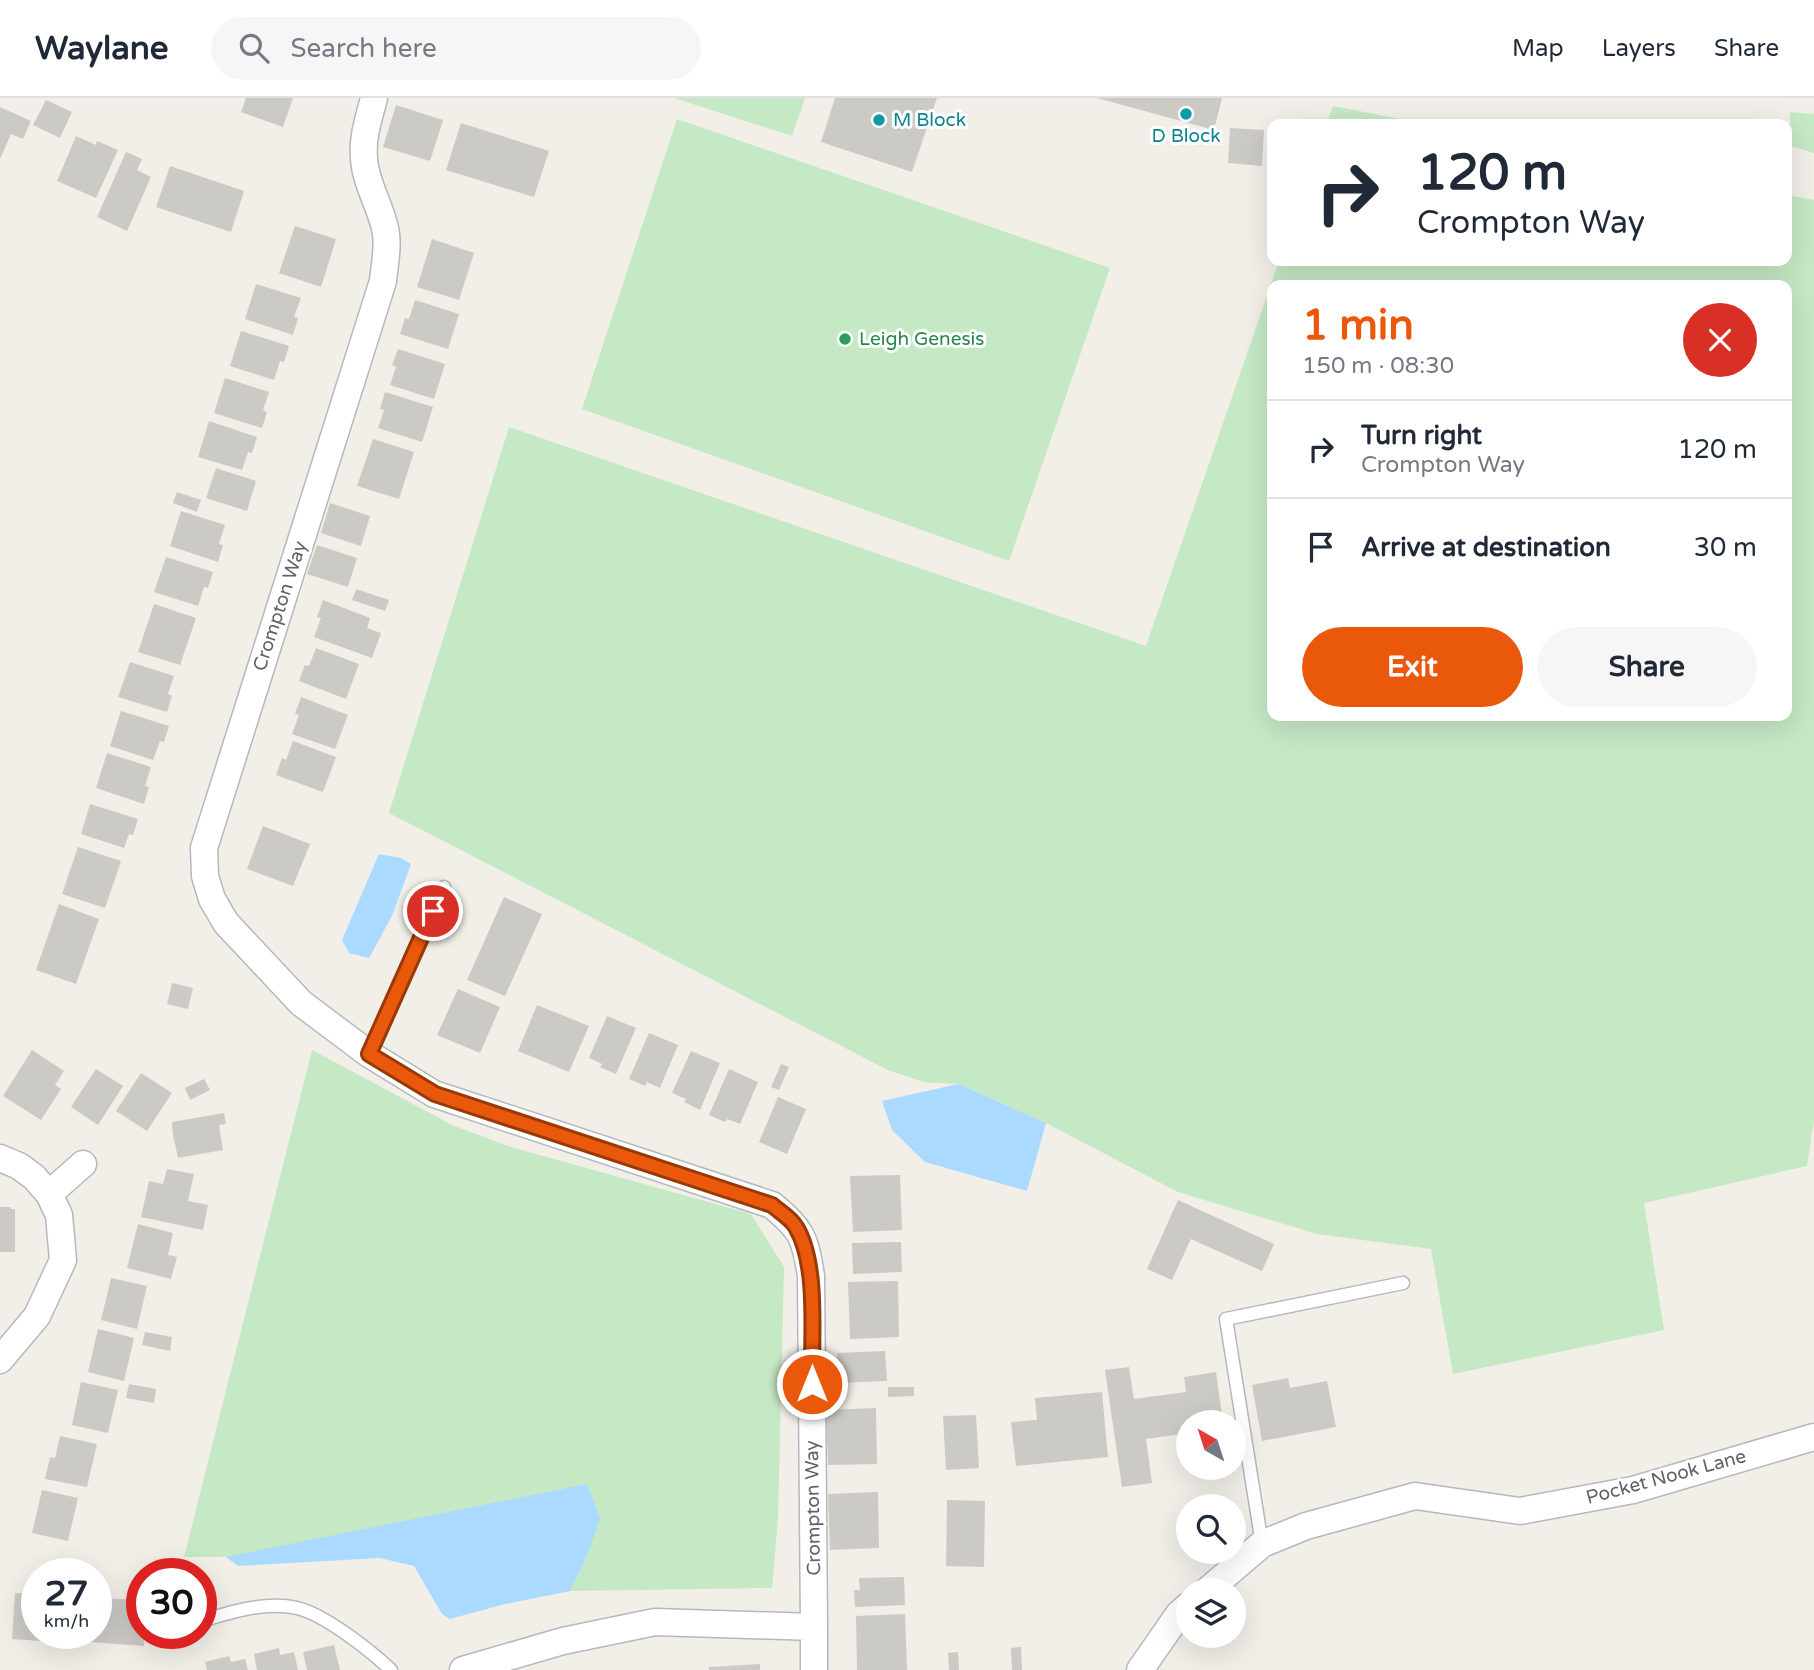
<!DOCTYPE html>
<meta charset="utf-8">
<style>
body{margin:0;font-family:"Varela Round",sans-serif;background:#f6f6f7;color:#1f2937;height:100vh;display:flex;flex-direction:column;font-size:26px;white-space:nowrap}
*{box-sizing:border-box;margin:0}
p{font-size:23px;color:#747a83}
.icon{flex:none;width:38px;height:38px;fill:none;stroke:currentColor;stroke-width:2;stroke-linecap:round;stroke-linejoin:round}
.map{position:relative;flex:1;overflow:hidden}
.sheet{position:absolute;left:1267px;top:182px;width:525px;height:441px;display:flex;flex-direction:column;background:#fff;border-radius:14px;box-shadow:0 7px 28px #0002}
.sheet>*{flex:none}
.guide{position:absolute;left:1267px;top:21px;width:525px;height:147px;border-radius:14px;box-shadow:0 7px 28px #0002;background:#fff;color:#1f2937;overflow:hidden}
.needle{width:46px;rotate:321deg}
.buttons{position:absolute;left:1176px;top:1312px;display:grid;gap:14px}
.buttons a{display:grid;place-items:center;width:70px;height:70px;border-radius:50%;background:#fff;box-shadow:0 7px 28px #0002;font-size:35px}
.speed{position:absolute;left:21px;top:1460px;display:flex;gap:14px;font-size:35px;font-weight:700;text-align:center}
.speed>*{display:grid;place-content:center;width:91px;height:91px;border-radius:50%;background:#fff;box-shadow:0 7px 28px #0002;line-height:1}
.speed small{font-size:18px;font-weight:400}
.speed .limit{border:10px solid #d22;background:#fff;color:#111}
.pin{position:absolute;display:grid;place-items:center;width:60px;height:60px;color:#fff;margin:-30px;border:4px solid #fff;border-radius:50%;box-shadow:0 2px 7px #0007}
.me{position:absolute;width:77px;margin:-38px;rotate:0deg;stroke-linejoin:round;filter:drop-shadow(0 0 5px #0008)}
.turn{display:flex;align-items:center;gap:24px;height:147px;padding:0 35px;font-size:32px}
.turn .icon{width:91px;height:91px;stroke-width:2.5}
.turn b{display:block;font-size:49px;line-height:60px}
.round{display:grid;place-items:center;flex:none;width:74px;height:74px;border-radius:37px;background:#f6f6f7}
.head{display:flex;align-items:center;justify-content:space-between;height:119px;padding:0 35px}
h1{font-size:42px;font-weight:700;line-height:52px;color:#ea580c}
.action{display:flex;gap:14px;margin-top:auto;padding:14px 35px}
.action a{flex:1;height:80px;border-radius:42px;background:#ea580c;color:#fff;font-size:28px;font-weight:700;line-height:80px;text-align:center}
.action a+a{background:#f6f6f7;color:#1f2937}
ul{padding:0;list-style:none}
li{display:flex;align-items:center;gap:21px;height:98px;padding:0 35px;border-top:2px solid #e0e1e3}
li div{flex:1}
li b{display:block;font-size:26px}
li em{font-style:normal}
header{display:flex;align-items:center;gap:42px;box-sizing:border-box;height:98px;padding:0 35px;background:#fff;border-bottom:2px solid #e0e1e3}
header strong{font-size:33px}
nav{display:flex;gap:38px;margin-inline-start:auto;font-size:24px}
.search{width:490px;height:63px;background:#f6f6f7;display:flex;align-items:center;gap:18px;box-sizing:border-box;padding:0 24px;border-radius:38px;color:#747a83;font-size:26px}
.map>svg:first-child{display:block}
.green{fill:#c5e8c5;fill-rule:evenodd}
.water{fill:#aadaff}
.building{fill:#cccac5}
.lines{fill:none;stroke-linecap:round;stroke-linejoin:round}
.service-casing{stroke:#b5b8bc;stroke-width:15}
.minor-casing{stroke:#b5b8bc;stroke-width:29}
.service{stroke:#fff;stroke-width:12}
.minor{stroke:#fff;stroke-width:26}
.route-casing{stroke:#983908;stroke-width:18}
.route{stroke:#ea580c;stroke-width:12}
.culture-dot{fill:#0f9aa8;stroke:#fff;stroke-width:2.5}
.leisure-dot{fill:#2e9e5b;stroke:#fff;stroke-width:2.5}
.labels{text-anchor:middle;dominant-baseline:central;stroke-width:6;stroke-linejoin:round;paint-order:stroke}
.culture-label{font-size:19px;fill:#0d838f;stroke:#fff;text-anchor:start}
.leisure-label{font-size:19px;fill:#27864d;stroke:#fff;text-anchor:start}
.street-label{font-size:19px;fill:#5f6368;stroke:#fff}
</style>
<header>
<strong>Waylane</strong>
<div class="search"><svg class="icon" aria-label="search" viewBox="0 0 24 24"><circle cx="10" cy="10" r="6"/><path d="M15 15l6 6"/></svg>Search here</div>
<nav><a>Map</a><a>Layers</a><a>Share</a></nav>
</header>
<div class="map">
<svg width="1814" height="1572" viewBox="0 0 1814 1572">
<rect width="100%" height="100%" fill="#f1efe8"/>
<path class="green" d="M674,0h131l-13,38z
M1333,8l93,18h-100z
M1790,14l24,2v39l-23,-7z
M677,21l433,149 -101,293 -427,-152z
M1787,97l27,5v920l-7,46 -163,37 20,127 -211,44 -22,-125 -114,-15 -139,-42 -132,-69 -88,-39 -34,-2 -36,-12 -499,-257 120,-386 637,219 133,-385h508zM1272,187h515v431h-515z
M312,952l140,75 59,22 240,67 33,53 -6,251 -6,70 -202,3 17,-35 -403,1z"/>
<path class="water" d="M379,756l22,4 10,6 -19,52 -23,42 -20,-5 -7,-13z
M958,986l88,39 -19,68 -102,-29 -33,-32 -10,-29z
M587,1386l13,34 -13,38 -17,35 -65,13 -55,15 -8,-5 -28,-48 -34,-8 -142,8 -12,-9z"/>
<path class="building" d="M246,0h47l-10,29 -42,-15z
M835,0h102l-25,74 -91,-30z
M1097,0h125l-8,32z
M46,2l26,12 -12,26 -27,-13z
M396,7l47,15 -13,41 -47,-14z
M0,9l31,14 -8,18 -12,-5 -11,25z
M461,25l88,28 -15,46 -88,-27z
M1230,30l34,2 -2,36 -34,-3z
M76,38l20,9 1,-4 21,9 -22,48 -39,-17z
M126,54l16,7 -5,11 14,7 -24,54 -30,-14z
M170,68l74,25 -13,41 -75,-25z
M295,128l41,13 -15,48 -42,-14z
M432,141l42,14 -15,47 -42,-13z
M256,186l45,14 -7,19 4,1 -5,17 -48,-16z
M415,202l44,14 -11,35 -48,-15 5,-16 4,1z
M241,233l48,15 -5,16 -4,-1 -6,19 -44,-14z
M398,251l47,15 -11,35 -44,-14 6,-18 -4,-2z
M225,280l44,14 -6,18 4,2 -5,16 -48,-15z
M385,294l48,15 -11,35 -44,-14 6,-18 -4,-1z
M209,323l48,16 -5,16 -4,-1 -6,18 -44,-13z
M373,341l41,13 -15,47 -42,-13z
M216,370l40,13 -9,30 -41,-13z
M177,394l24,8 -4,12 -24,-9z
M330,405l40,13 -9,30 -40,-13z
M181,413l44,14 -6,19 4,1 -5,17 -48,-16z
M317,447l40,13 -9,29 -41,-13z
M166,459l47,15 -5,16 -4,-1 -6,19 -44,-14z
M356,491l33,11 -4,11 -33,-11z
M323,502l47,18 -3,10 14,5 -9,25 -58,-21 7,-19 -4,-1z
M154,506l42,14 -16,47 -42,-13z
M316,550l43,16 -13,35 -47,-18 6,-16 4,1z
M130,564l44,14 -6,18 4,2 -5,16 -49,-15z
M301,599l47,18 -13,34 -43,-15 7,-19 -4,-1z
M121,613l48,15 -5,16 -4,-1 -7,19 -43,-14z
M293,643l43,16 -13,35 -47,-17 6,-17 4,2z
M107,655l44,14 -6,19 4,1 -5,17 -48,-16z
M90,706l48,15 -5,16 -4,-1 -5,14 -43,-14z
M263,728l47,18 -17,42 -46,-17z
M78,749l43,14 -16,47 -43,-14z
M504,799l38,17 -37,82 -38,-16z
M59,806l40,15 -23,65 -40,-14z
M172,885l21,5 -5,21 -21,-5z
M458,891l42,18 -20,46 -43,-18z
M537,907l52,21 -20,46 -51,-21z
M607,918l29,12 -20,46 -16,-7 2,-3 -13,-6z
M649,935l29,12 -18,43 -13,-6 -2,4 -16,-7z
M32,952l32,21 -9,14 6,4 -20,31 -38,-24z
M691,953l29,12 -20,47 -16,-8 2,-3 -14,-6z
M781,966l8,3 -10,23 -8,-3z
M96,971l27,17 -25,39 -27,-18z
M729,971l29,13 -18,42 -13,-5 -2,3 -16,-7z
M141,975l31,20 -25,38 -31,-20z
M204,981l6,11 -20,10 -5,-12z
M778,999l28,12 -19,45 -28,-12z
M224,1015l2,11 -7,1 4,25 -45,8 -5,-23 -1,-13z
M167,1071l27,5 -6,27 20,4 -5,25 -62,-13 8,-36 14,3z
M900,1077l2,55 -49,2 -3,-56z
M1178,1102l96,44 -12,27 -71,-32 -19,41 -25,-11z
M0,1109h11v2h4v43h-15z
M138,1126l35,9 -5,22 9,2 -6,22 -44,-11z
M901,1144l1,30 -49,2 -1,-31z
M111,1180l36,8 -10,43 -36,-9z
M898,1183l1,56 -49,2 -2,-57z
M98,1231l36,9 -10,43 -36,-9z
M145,1234l27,5 -2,14 -28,-6z
M885,1253l2,30 -49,2 -1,-30z
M1129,1269l5,32 52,-7 -2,-15 32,-5 7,51h-35v10l-42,6 6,44 -30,4 -17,-117z
M1288,1280l2,10 37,-7 9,46 -74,14 -10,-56z
M81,1284l37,8 -10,43 -36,-8z
M129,1286l27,5 -2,14 -28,-5z
M888,1289h26v9l-26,1z
M1102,1294l6,65 -92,9 -5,-44 26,-2 -2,-22z
M876,1310l1,56 -49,1 -2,-55z
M976,1317l3,53 -33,2 -3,-54z
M60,1338l37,8 -10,43 -42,-8 5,-22 5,1z
M42,1392l36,8 -10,43 -36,-8z
M878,1394l1,56 -49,2 -2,-56z
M947,1402l38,1 -1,66 -38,-1z
M904,1479l1,28 -50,2 -1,-17h6l-1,-12z
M15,1495l22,1v39h47v11l-72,-5z
M96,1500l46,2 2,46 -53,-4v-9h5z
M905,1516l2,56h-50l-1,-54z
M334,1547l6,25h-33l-4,-18z
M1021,1549l1,23h-10l-1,-22z
M279,1550l1,7 14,-3 4,18h-41l-3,-16z
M958,1554l1,18h-10l-1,-17z
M229,1558l2,6 14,-3 3,11h-41l-2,-8z
M760,1566v6h-51v-3z"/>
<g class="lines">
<defs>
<path id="service" d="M369,956l75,-167
M1262,1446l-36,-225 177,-36
M201,1523c30,-9 64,-20 96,-13 27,6 74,43 94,62"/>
<path id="minor" d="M374,0c-5,20 -12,39 -10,60 1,22 13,42 19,63 7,19 2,40 0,60l-179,567 1,28 7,23 14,24 75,80 68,51 65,40 338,111c30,25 33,32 39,71l3,351 -159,-5 -92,19 -100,29
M0,1060l19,8 15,11 15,17 10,21 4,45 -26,56 -37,44
M49,1096l34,-30
M1207,1493l55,-47 44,-18 109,-30 105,15 113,-21 181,-53
M814,1529v43
M1140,1572l39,-56 9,-8"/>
</defs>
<use href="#service" class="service-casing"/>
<use href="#minor" class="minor-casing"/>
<use href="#service" class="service"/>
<use href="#minor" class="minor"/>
</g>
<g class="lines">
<defs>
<path id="route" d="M433,813l-64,143 66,40 337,111c8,7 19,13 24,22 23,38 15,112 16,157"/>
</defs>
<use href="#route" class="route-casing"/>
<use href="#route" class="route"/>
</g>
<g class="culture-dot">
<circle cx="1186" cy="16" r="7"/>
<circle cx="879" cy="22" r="7"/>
</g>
<circle class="leisure-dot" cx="845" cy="241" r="7"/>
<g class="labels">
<g class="culture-label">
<text x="893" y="22">M Block</text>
<text x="1186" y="38" text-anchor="middle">D Block</text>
</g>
<g class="leisure-label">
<text x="859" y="241">Leigh Genesis</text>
</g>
<g class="street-label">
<text transform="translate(280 508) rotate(-72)">Crompton Way</text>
<text transform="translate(1666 1379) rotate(-15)">Pocket Nook Lane</text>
<text transform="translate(813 1410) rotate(-91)">Crompton Way</text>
</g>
</g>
</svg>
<div class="buttons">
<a><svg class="needle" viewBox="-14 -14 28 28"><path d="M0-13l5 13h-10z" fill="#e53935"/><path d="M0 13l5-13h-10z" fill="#747a83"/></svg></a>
<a><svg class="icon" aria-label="search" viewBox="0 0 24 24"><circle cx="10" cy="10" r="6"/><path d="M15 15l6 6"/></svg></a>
<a><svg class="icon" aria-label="layers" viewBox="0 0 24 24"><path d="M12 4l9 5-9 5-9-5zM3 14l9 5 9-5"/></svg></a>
</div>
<div class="speed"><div>27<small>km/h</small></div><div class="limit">30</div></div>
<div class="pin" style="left:433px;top:813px;background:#d93025"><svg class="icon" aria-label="arrive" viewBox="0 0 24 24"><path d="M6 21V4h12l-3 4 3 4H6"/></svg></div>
<svg class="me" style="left:812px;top:1286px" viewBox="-20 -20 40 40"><circle r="17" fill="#ea580c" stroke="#fff" stroke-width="3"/><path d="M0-11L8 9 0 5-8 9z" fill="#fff"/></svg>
<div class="guide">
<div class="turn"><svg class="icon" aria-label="right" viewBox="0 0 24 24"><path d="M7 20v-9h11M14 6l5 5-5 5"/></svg><div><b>120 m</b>Crompton Way</div></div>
</div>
<section class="sheet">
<div class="head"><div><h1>1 min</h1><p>150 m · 08:30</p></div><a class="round" style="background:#d93025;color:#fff"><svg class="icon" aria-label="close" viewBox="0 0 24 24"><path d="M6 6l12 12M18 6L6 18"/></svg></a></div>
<ul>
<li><svg class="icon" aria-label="right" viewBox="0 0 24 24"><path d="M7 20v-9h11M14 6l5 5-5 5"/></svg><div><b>Turn right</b><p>Crompton Way</p></div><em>120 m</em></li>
<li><svg class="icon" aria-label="arrive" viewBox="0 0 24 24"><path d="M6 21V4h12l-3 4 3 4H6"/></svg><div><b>Arrive at destination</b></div><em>30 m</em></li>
</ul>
<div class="action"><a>Exit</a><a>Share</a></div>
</section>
</div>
